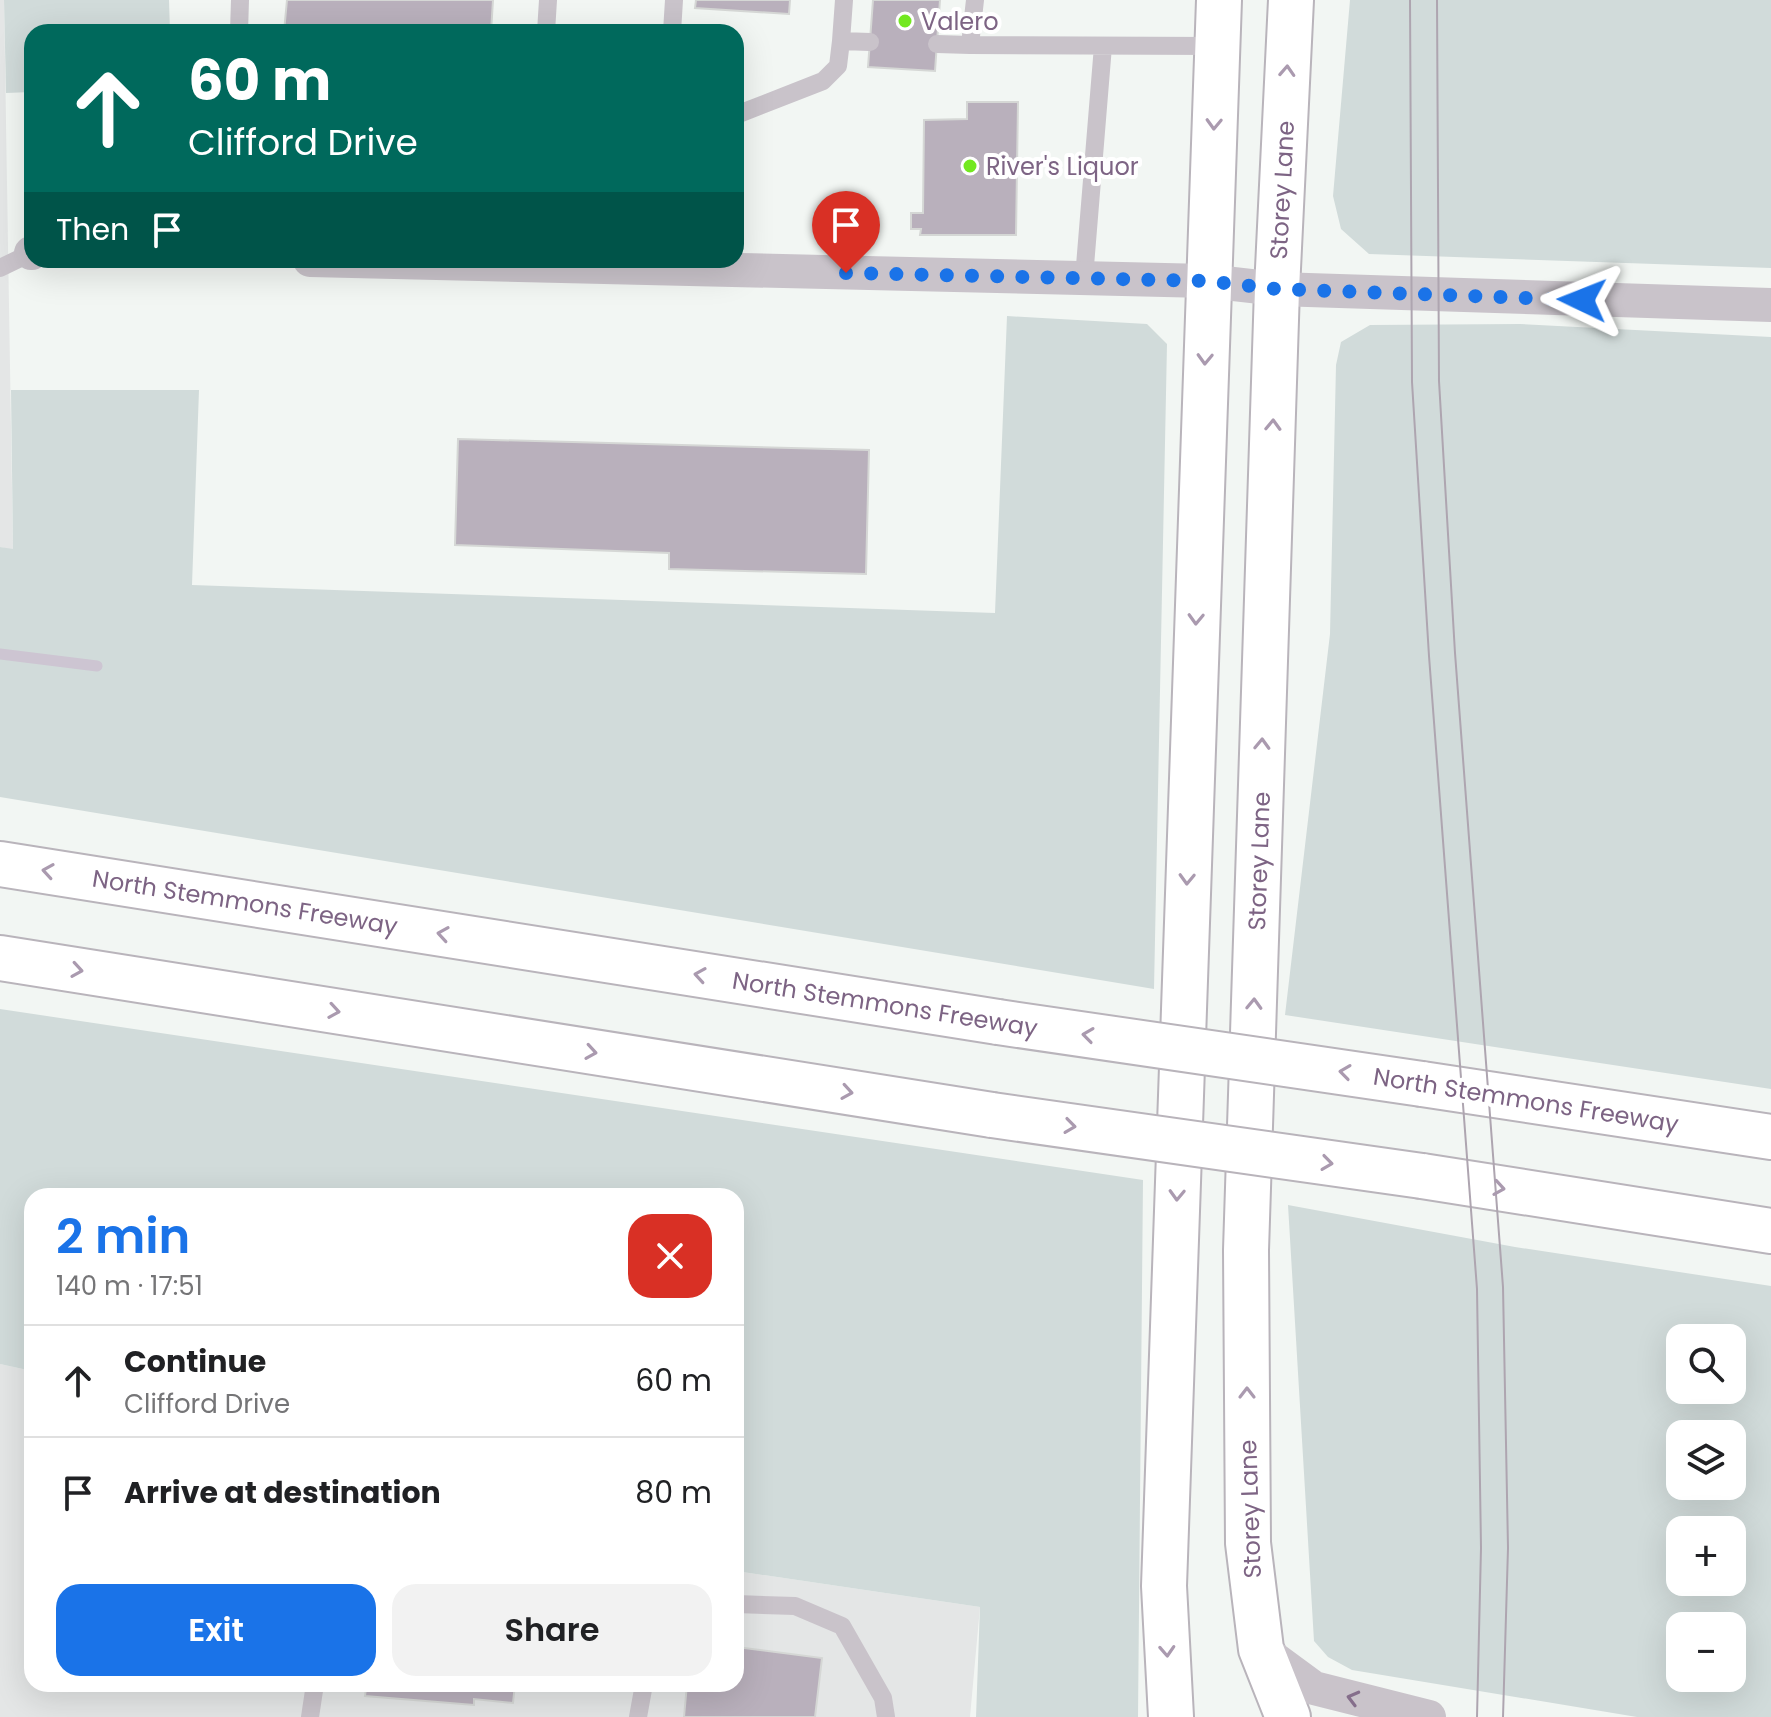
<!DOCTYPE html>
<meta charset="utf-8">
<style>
body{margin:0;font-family:Poppins,sans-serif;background:#f2f2f2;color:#202124;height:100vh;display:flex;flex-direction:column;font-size:30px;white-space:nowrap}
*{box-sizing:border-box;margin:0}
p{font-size:26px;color:#757577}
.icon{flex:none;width:44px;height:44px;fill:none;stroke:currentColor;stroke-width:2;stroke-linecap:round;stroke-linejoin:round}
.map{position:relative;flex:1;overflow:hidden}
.panel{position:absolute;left:24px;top:1188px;width:720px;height:504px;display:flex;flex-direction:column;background:#fff;border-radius:24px;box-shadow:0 8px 32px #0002}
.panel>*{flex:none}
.banner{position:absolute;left:24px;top:24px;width:720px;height:244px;border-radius:24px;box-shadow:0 8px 32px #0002;background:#00695c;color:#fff;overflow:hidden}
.controls{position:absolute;left:1666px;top:1324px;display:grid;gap:16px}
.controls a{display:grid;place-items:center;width:80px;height:80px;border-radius:16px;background:#fff;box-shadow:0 8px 32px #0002;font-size:40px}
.pin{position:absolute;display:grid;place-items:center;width:68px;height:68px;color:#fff;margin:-82px -34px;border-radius:50% 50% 50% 0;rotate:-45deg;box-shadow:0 0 8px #0007}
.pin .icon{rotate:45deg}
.me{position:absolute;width:88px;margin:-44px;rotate:272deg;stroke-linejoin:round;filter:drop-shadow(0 0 6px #0008)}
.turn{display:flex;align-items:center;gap:28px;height:168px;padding:0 32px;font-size:36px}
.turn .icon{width:104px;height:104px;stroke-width:2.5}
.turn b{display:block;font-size:56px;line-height:68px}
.then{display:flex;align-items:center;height:76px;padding:0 32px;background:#0003;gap:16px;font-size:30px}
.round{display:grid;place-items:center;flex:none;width:84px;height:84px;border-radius:24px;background:#f2f2f2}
.summary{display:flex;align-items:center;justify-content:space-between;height:136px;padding:0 32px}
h1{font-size:48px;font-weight:600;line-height:60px;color:#1a73e8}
.button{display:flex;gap:16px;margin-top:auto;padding:16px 32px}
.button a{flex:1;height:92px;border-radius:24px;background:#1a73e8;color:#fff;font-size:32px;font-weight:600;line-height:92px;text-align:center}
.button a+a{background:#f2f2f2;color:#202124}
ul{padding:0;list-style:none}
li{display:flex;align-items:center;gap:24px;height:112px;padding:0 32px;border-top:2px solid #e0e0e0}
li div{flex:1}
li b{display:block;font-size:30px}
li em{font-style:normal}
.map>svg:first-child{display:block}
.built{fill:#e4e6e6}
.green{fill:#d1dbda;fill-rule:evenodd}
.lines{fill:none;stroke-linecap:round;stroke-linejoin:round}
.stream{stroke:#cdc5d2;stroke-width:11}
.building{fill:#b9b0bc;stroke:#d5d7d5;stroke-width:2}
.highway-casing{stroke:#b9b4bb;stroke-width:48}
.lane{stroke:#c9c3ca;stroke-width:18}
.street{stroke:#c9c3ca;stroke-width:34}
.highway{stroke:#fff;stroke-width:44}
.tram{stroke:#aea5b0;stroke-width:2}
.highway-bridge-casing{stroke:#b9b4bb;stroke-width:48;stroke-linecap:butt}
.highway-bridge{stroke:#fff;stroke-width:44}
.oneway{stroke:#aa9aaf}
.oneway2{stroke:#856e8b}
.route{stroke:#1a73e8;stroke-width:14;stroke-dasharray:0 25.2}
.poi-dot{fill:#73e820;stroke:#fff;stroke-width:3}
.labels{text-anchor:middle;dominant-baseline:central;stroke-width:8;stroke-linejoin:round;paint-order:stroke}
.poi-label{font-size:24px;fill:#7d6484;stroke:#fff;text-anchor:start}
.street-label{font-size:24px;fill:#7d6484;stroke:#fff}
</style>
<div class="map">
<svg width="1771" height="1717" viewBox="0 0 1771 1717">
<rect width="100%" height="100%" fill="#f2f6f3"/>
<path class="built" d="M0,0h4l9,550 -13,-3z
M0,1364l32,7v313h704v-113l244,36 -10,110h-970z"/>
<path class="green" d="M4,0h165l1,32h-138v60l-26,1z
M1350,0h421v268l-402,-14 -28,-25 -8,-33z
M1007,316l140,8 20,20 -13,645 -1154,-192v-250l13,2 -2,-159h188l-7,195 803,28z
M1520,324l251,13v752l-486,-74 45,-381 6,-269 5,-23 29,-17z
M0,1009l1143,171 -5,537h-162l4,-110 -244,-36v-375h-704v175l-32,-7z
M1288,1205l227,42 256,39v431h-134l-285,-47 -24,-13 -14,-16zM1680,1338h52v52h-52zM1680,1434h52v52h-52zM1680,1530h52v52h-52zM1680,1626h52v52h-52z"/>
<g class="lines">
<path class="stream" d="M0,654l97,12"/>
</g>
<path class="building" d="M287,0h206l-2,32h-207z
M696,0h94l-1,14 -94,-6z
M873,0h67l-5,71 -67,-4z
M967,102h51l-2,133h-96l1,-6h-10v-16h12l1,-93 43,-1z
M458,439l411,11 -3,124 -197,-5v-16l-214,-8z
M736,1647l86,11 -7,59h-131l3,-33h49z
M336,1684h179l-2,19 -39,-4v6l-109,-9 1,-8z"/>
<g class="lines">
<defs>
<path id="highway" d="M0,864l998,158
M0,958l992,157
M1422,1084l349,53
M1422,1176l349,55
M1171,1717l-7,-131 55,-1586
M1288,1717l-27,-68 -13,-106 -2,-293 31,-961 14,-289"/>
</defs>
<use href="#highway" class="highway-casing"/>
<path class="lane" d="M844,0l-3,41 29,1
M975,0l-5,45 247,1
M239,32l1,-32
M546,32l2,-32
M672,32l2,-32
M937,44l33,1
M736,115l87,-34 15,-15 3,-25
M0,268l31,-15
M1084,278l19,-232
M736,1604l59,2 47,20 41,72 3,19
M310,1717l5,-33
M638,1717l6,-33"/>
<path class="street" d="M31,253h1
M310,260l897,21 70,8 494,16
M1261,1649l53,39 115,29"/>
<use href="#highway" class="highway"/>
<path class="tram" d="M1410,0l2,382 17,274 48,633 4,259 -4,169
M1437,0l2,381 16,272 48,634 5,261 -5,169"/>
<defs>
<path id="highway-bridge" d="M998,1022l424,62
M992,1115l430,61"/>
</defs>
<use href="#highway-bridge" class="highway-bridge-casing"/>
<use href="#highway-bridge" class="highway-bridge"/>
</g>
<defs><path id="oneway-chevron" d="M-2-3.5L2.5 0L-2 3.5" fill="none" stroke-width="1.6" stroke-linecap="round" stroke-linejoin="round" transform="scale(2)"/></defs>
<g class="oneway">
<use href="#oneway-chevron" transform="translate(1287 71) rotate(-87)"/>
<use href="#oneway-chevron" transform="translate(1214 124) rotate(92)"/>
<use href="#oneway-chevron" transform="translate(1205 359) rotate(92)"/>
<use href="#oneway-chevron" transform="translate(1273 425) rotate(-88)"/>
<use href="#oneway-chevron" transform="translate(1196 619) rotate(92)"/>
<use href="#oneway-chevron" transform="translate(1262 744) rotate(-88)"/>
<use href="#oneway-chevron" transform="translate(48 871) rotate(-171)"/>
<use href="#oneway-chevron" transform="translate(1187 879) rotate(92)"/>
<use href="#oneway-chevron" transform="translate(443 934) rotate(-171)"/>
<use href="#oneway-chevron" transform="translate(77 970) rotate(9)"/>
<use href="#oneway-chevron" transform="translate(700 975) rotate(-171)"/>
<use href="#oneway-chevron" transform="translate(1254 1004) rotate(-88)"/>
<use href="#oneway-chevron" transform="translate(334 1011) rotate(9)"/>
<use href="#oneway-chevron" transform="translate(1088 1035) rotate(-172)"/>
<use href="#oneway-chevron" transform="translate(591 1052) rotate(9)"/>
<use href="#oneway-chevron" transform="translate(1345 1072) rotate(-172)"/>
<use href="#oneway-chevron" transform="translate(847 1092) rotate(9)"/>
<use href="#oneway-chevron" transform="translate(1070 1126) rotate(8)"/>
<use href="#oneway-chevron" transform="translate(1327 1163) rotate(8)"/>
<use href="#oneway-chevron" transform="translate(1499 1188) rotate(9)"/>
<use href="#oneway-chevron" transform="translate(1177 1195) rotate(92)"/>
<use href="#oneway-chevron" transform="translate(1247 1393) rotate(-90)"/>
<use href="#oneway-chevron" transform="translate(1167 1651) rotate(87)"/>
</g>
<use class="oneway2" href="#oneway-chevron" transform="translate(1353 1698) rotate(-165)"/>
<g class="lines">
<path class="route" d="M846,273l361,8 70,8 305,11"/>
</g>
<g class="poi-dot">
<circle cx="905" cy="21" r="8"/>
<circle cx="970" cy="166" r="8"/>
</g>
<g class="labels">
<g class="poi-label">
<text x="921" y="21">Valero</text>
<text x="986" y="166">River's Liquor</text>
</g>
<g class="street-label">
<text transform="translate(1282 190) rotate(-87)">Storey Lane</text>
<text transform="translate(1259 861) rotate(-88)">Storey Lane</text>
<text transform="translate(245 902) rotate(9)">North Stemmons Freeway</text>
<text transform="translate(885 1004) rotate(9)">North Stemmons Freeway</text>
<text transform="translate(1526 1100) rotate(9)">North Stemmons Freeway</text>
<text transform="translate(1250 1509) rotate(-92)">Storey Lane</text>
</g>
</g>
</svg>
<div class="controls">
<a><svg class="icon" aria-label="search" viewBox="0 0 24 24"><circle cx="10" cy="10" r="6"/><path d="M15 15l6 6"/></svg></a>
<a><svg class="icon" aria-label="layers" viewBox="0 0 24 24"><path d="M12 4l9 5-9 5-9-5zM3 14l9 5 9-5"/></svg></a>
<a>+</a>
<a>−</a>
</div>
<div class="pin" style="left:846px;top:273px;background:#d93025"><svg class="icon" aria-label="arrive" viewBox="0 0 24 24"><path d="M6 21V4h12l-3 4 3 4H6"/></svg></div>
<svg class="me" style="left:1582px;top:300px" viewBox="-20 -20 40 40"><path d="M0-17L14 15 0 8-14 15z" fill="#1a73e8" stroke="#fff" stroke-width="4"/></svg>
<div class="banner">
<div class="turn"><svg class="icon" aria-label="ahead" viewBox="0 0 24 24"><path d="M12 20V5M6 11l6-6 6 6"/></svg><div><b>60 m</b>Clifford Drive</div></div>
<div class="then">Then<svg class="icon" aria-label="arrive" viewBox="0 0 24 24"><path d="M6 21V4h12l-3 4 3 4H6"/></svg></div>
</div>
<section class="panel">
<div class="summary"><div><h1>2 min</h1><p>140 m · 17:51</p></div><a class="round" style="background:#d93025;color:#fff"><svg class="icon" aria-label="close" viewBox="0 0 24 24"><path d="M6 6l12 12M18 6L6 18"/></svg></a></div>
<ul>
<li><svg class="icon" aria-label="ahead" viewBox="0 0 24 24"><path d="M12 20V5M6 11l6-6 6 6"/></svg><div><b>Continue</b><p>Clifford Drive</p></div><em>60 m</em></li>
<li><svg class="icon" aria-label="arrive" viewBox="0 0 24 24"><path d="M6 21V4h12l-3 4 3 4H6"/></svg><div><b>Arrive at destination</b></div><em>80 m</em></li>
</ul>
<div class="button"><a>Exit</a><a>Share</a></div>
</section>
</div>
